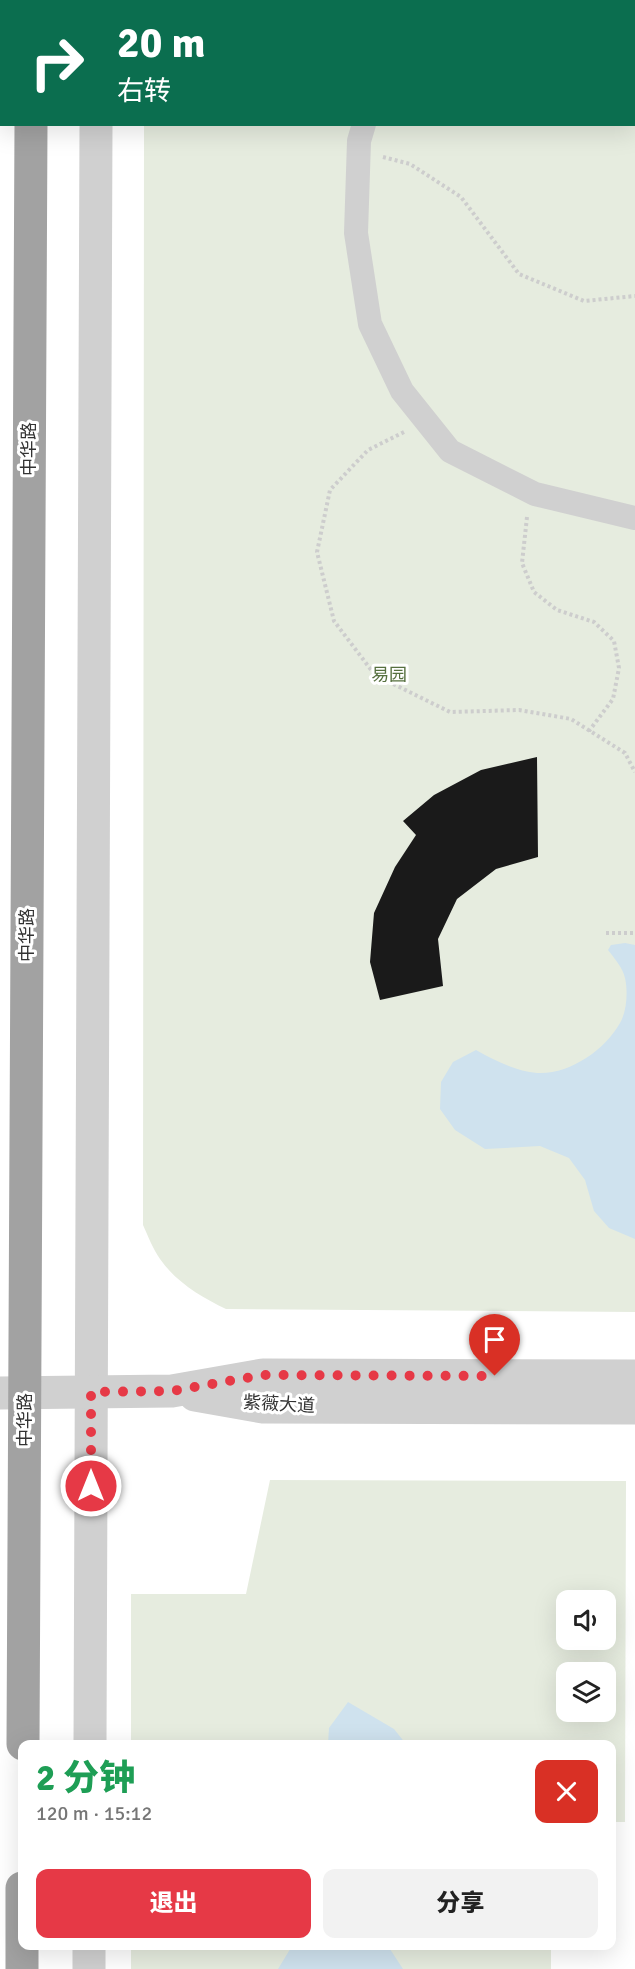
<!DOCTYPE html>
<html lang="zh">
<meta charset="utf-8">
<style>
body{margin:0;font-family:Signika,"Noto Sans SC",sans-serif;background:#f2f2f2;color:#222;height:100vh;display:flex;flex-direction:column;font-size:22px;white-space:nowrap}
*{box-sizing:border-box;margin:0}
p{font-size:20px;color:#767676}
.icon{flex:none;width:33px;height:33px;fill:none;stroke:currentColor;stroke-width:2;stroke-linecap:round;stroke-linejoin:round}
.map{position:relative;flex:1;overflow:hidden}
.panel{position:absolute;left:18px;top:1740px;width:598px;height:210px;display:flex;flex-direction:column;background:#fff;border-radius:12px;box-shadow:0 6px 24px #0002}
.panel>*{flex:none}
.guide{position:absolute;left:0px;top:0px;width:636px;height:126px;box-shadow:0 6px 24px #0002;background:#0b6e4f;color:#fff;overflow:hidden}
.buttons{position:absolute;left:556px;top:1590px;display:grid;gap:12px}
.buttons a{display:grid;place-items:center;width:60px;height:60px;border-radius:12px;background:#fff;box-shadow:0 6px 24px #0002;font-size:30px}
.pin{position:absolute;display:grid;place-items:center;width:51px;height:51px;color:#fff;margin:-62px -26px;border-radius:50% 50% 50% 0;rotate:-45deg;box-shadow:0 0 6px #0007}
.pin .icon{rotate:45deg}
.me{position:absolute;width:66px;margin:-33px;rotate:0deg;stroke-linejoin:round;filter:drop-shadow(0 0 4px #0008)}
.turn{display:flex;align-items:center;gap:21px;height:126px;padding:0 18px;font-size:27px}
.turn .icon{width:78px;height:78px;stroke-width:2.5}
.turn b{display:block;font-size:42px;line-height:51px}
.round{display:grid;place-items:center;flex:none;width:63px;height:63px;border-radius:12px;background:#f2f2f2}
.overview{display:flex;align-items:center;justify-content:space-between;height:102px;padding:0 18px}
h1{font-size:36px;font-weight:800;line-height:45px;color:#1e9e55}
.primary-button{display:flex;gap:12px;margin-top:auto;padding:12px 18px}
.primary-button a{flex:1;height:69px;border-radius:12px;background:#e63946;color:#fff;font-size:24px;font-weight:800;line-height:69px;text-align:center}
.primary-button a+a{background:#f2f2f2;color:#222}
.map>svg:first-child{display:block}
.green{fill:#e6ecdf;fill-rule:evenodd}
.water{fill:#cfe2ee}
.building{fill:#1a1a1a}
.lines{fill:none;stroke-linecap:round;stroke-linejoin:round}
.path{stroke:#cdcdcd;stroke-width:4;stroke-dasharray:3 3;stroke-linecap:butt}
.pedestrian{stroke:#d0d0d0;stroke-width:24}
.minor{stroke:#d0d0d0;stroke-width:33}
.tertiary{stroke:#d0d0d0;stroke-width:33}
.trunk{stroke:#a2a2a2;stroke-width:33}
.route{stroke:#e63946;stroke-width:10;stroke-dasharray:0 18}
.labels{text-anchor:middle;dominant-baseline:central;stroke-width:6;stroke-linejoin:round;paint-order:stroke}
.street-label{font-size:18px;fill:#333;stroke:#fff}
.park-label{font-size:18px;fill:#56703f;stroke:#fff}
</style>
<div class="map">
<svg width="635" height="1969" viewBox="0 0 635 1969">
<rect width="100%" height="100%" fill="#fff"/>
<path class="green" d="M144,0h491v1312l-409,-3c-25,-12 -50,-27 -66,-50 -7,-10 -12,-23 -17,-34l1,-1100 490,-1v-122z
M270,1480l356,1 -1,341h-13v-78h-481v-150h115zM567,1600h39v40h-39zM567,1672h39v40h-39z
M131,1946h420v23h-420z"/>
<path class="water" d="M625,943l10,2v294l-26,-11 -15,-17 -9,-31 -16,-22 -29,-12 -55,3 -30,-19 -15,-21 1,-27 12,-20 23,-12c18,10 39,21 61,23 32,2 68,-23 83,-50 7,-12 8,-32 5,-45 -2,-10 -11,-20 -17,-28l3,-5z
M348,1702l46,27 12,15h-78l1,-16z
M292,1946h96l15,23h-125z"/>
<path class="building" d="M537,757l1,100 -42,12 -39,30 -19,40 5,47 -63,14 -10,-38 4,-49 21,-46 21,-32 -13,-14 31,-26 47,-25z"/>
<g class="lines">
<path class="path" d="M634,62h1
M383,157l27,7 51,33 58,77 65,27 51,-5
M404,432l-36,18 -38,40 -13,62 17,69 41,54 75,37 69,-2 52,9 54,34 10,19
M527,517l-5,46 12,29 23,18 37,12 20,19 5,27 -6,31 -24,32
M606,933h29"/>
<path class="pedestrian" d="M435,0v2
M125,2v-2
M266,2v-2
M361,2l1,-2
M460,2l5,-2
M364,124l-5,17 -3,92 14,91 32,67 48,60 85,43 100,24"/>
<path class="minor" d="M97,2v-2
M90,1744l6,-1620
M89,1969v-23"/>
<path class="tertiary" d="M0,1393l172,-2 91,-16 372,1
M195,1395l68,12 372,1"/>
<path class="trunk" d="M31,2v-2
M23,1744l8,-1620
M22,1969v-81"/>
</g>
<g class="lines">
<path class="route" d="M91,1486v-94l81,-1 91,-16 232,1"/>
</g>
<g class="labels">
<g class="street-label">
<text transform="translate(29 449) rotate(-90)">中华路</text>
<text transform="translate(27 935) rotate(-90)">中华路</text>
<text transform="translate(279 1404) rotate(3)">紫薇大道</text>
<text transform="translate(25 1420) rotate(-90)">中华路</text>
</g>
<g class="park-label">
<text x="389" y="675">易园</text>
</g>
</g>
</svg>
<div class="buttons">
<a><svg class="icon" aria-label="sound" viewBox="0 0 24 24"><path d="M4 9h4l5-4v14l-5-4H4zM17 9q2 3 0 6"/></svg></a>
<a><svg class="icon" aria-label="layers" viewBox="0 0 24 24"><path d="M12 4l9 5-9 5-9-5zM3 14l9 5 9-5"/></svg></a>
</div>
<div class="pin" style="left:495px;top:1376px;background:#d93025"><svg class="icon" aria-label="arrive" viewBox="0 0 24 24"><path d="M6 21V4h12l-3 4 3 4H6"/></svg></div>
<svg class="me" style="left:91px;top:1486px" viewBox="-20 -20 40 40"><circle r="17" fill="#e63946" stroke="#fff" stroke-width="3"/><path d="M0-11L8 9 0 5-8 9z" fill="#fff"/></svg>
<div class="guide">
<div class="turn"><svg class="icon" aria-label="right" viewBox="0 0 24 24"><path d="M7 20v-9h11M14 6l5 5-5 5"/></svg><div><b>20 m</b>右转</div></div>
</div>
<section class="panel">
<div class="overview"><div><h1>2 分钟</h1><p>120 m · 15:12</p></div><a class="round" style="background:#d93025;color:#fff"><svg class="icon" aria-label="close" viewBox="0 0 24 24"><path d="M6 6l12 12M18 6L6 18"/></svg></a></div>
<div class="primary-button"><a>退出</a><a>分享</a></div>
</section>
</div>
